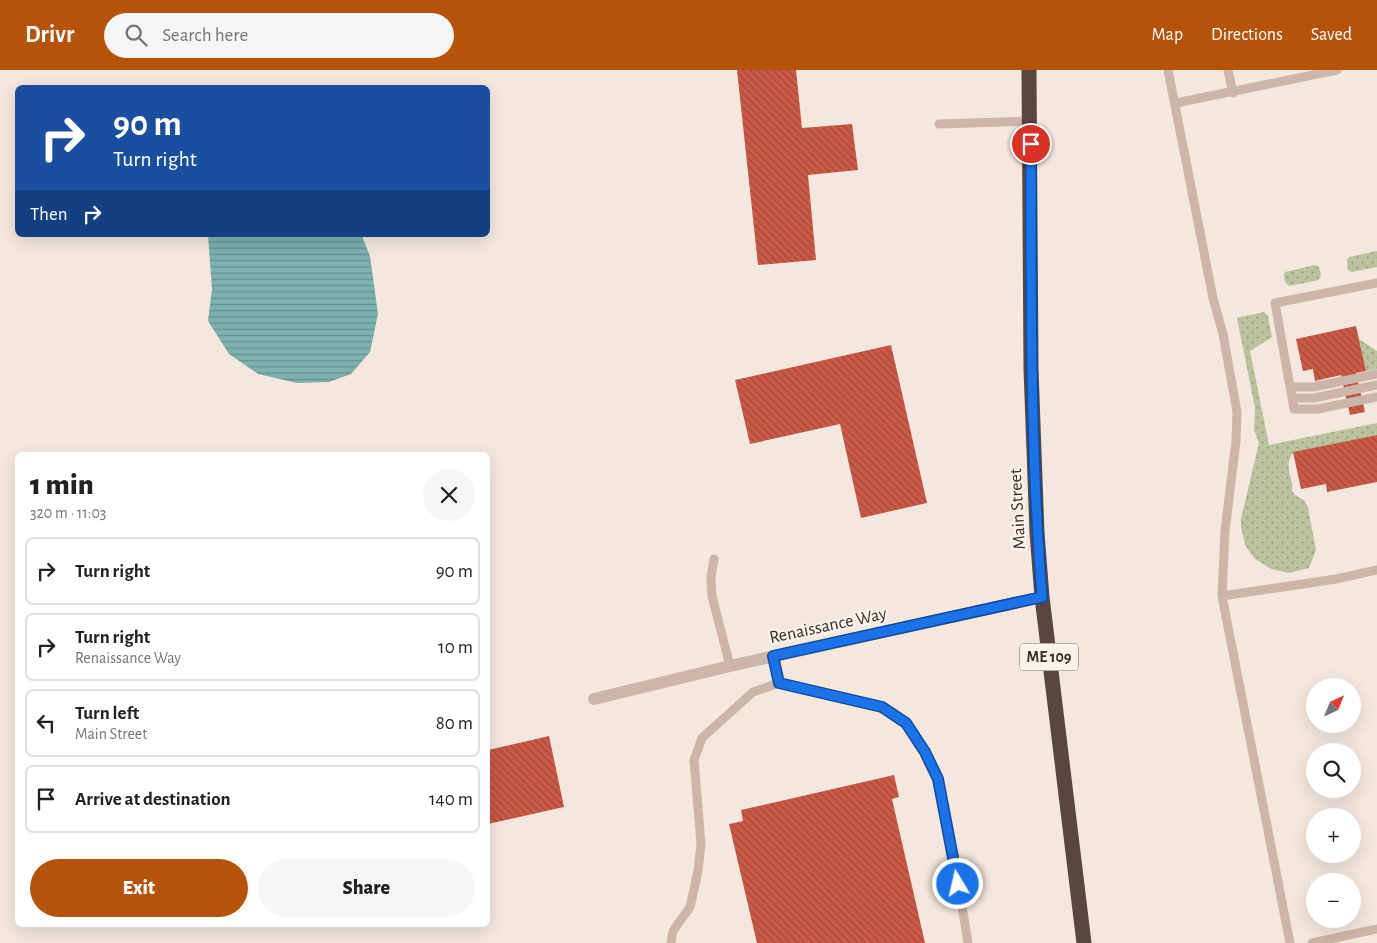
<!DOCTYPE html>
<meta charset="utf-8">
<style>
body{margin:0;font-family:"Alegreya Sans",sans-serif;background:#f6f6f6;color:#202124;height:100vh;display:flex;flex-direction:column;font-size:19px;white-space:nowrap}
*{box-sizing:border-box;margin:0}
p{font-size:16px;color:#757577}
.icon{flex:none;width:28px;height:28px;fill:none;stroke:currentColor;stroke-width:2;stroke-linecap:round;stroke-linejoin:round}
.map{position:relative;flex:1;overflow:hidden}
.sheet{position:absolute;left:15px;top:382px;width:475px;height:475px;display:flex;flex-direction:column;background:#fff;border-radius:8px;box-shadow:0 5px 20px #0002}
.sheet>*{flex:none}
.guide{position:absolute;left:15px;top:15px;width:475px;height:152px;border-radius:8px;box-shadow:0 5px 20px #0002;background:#1a4fa0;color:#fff;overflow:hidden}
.needle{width:32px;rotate:43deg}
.controls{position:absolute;left:1306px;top:608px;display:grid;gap:10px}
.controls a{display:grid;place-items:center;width:55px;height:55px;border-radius:50%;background:#fff;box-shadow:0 5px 20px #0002;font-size:25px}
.pin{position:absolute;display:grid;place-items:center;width:42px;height:42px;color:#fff;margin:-21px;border:2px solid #fff;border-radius:50%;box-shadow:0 1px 5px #0007}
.me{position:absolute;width:55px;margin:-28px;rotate:351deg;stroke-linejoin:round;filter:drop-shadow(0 0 4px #0008)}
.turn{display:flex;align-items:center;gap:18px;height:105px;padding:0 15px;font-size:22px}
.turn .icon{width:65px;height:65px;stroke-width:2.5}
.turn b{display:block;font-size:35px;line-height:42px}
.then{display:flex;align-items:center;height:48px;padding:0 15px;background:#0003;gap:10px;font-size:19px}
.round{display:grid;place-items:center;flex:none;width:52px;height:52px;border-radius:26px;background:#f6f6f6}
.head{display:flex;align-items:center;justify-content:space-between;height:85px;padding:0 15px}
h1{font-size:30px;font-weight:800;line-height:38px}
.action{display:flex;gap:10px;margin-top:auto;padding:10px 15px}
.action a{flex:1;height:58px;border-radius:30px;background:#b45309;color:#fff;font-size:20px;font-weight:800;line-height:58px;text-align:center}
.action a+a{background:#f6f6f6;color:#202124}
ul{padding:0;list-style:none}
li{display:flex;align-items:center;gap:15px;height:68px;margin:0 10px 8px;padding:0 5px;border:2px solid #e0e0e0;border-radius:8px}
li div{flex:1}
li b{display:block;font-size:19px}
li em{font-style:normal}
header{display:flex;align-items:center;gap:30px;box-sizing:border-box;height:70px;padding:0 25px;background:#b45309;color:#fff}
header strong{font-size:24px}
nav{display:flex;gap:28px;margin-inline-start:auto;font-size:18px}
.search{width:350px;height:45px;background:#f6f6f6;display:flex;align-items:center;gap:12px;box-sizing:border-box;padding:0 18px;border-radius:28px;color:#757577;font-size:19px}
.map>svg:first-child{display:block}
.grass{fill:url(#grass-dots)}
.water{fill:url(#water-rules)}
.building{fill:url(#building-back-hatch)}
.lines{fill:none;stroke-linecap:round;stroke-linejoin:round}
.lane{stroke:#ccb6a9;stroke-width:9}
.street{stroke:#ccb6a9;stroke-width:12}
.highway{stroke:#5a4640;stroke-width:15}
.route-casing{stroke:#114b97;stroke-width:12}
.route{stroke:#1a73e8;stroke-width:9}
.labels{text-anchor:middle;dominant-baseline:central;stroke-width:5;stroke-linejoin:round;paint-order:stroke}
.shield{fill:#fbf2eb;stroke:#736863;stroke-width:1}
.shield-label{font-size:16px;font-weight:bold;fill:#392d29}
.street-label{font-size:18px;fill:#392d29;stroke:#fbf2eb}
</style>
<header>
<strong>Drivr</strong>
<div class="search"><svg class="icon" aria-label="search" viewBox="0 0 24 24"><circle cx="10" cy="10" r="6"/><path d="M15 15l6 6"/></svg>Search here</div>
<nav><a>Map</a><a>Directions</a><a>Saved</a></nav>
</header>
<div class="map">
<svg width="1377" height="873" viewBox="0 0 1377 873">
<defs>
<pattern id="grass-dots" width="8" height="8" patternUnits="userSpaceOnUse" patternTransform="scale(1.25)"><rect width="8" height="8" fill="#bac39d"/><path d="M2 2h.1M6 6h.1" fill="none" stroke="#989f80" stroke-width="1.8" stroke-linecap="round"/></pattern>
<pattern id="water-rules" width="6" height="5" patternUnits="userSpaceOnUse" patternTransform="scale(1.25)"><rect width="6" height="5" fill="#7cb1af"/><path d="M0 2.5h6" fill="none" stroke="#67908e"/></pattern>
<pattern id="building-back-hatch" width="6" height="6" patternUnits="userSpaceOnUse" patternTransform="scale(1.25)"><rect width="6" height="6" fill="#c95a46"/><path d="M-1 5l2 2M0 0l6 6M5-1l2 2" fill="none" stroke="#a44b3a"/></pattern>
</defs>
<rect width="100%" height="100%" fill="#f3e7de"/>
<path class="grass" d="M1377,181v16l-25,5 -4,-2 -1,-10 2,-3z
M1315,195l4,2 2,8 -2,5 -30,6 -4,-4 -1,-7 1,-3z
M1264,242l4,4 4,21 -22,14 19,94 108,-22v12l-83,17c-12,13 0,25 -2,39l3,4 10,6 3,7 8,42 -7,18 -20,5 -18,-4 -16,-10 -10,-14 -4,-18v-8l18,-76 -5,-13 1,-22 -18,-90z
M1359,269l18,12v18l-11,2z"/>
<path class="water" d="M208,165l154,1 8,20 8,58 -8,38 -19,22 -22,8 -32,1 -39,-9 -29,-20 -21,-33 4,-32z"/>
<path class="building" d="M737,0h59l6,58 50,-4 6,46 -50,5 8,85 -58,5z
M1356,256l10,45 -10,2 9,39 -15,3 -9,-40 -26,6 -2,-12 -10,2 -7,-32z
M891,275l36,158 -66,15 -21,-94 -90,20 -15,-64z
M1377,365v47l-50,10 -1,-8 -25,5 -8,-37z
M549,666l15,71 -76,17v-74z
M894,705l5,22 -7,2 33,144h-168l-28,-119 14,-3 -2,-11z"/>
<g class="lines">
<path class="lane" d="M1168,0l45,228 10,36 14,78 -1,29 -11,90 -3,65 68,347
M1228,0l5,23
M1176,33l161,-33
M939,54l91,-3
M1377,213l-102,20 19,106h24l59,-12
M1291,317h22l64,-13
M1293,328h21l63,-13
M714,489l-3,18 1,19 18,70
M1222,526l114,-17 41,-9
M773,586l6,27
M671,873l2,-12 17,-24 8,-36 3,-27 -7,-84 8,-22 51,-46 26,-9 103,24 24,16 19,29 13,27 15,72 15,92
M1312,873l65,-14"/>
<path class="street" d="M594,629l136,-33 312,-69"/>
<path class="highway" d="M1029,0l2,299 6,164 5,64 42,346"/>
</g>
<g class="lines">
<defs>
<path id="route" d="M958,814l-20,-105 -13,-27 -19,-29 -24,-16 -103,-24 -6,-27 269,-59c-12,-151 -11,-302 -11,-453"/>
</defs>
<use href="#route" class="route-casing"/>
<use href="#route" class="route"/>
</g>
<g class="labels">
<rect class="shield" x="1020" y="573.5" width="58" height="27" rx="4"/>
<g class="shield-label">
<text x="1049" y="587">ME 109</text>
</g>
<g class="street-label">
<text transform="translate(1018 439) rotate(-93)">Main Street</text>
<text transform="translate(828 556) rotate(-12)">Renaissance Way</text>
</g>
</g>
</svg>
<div class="controls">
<a><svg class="needle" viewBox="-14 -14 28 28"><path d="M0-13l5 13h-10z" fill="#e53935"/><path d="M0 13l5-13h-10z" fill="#757577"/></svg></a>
<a><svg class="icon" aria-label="search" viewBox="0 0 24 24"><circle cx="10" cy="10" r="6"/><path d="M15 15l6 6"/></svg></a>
<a>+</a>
<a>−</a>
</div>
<div class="pin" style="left:1031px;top:74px;background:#d93025"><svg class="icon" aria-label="arrive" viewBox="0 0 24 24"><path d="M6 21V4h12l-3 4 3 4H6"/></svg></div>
<svg class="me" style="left:958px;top:814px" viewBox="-20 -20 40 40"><circle r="17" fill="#1a73e8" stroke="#fff" stroke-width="3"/><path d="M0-11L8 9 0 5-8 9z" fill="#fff"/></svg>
<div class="guide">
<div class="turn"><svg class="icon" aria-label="right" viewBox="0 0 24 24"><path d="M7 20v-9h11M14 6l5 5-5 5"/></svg><div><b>90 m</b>Turn right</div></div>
<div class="then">Then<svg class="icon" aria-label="right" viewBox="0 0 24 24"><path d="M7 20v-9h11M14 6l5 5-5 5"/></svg></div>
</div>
<section class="sheet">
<div class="head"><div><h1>1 min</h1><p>320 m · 11:03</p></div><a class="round"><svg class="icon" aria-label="close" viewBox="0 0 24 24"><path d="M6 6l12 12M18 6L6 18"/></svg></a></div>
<ul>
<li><svg class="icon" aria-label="right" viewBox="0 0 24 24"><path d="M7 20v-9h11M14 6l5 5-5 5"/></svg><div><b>Turn right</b></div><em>90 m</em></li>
<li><svg class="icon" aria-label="right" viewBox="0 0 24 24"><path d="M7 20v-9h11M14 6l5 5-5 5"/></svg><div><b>Turn right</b><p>Renaissance Way</p></div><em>10 m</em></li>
<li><svg class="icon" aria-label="left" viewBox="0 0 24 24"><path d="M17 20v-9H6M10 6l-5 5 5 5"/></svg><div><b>Turn left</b><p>Main Street</p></div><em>80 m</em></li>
<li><svg class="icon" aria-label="arrive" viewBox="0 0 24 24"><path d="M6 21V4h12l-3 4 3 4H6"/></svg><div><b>Arrive at destination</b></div><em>140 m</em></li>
</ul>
<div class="action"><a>Exit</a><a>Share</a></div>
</section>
</div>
